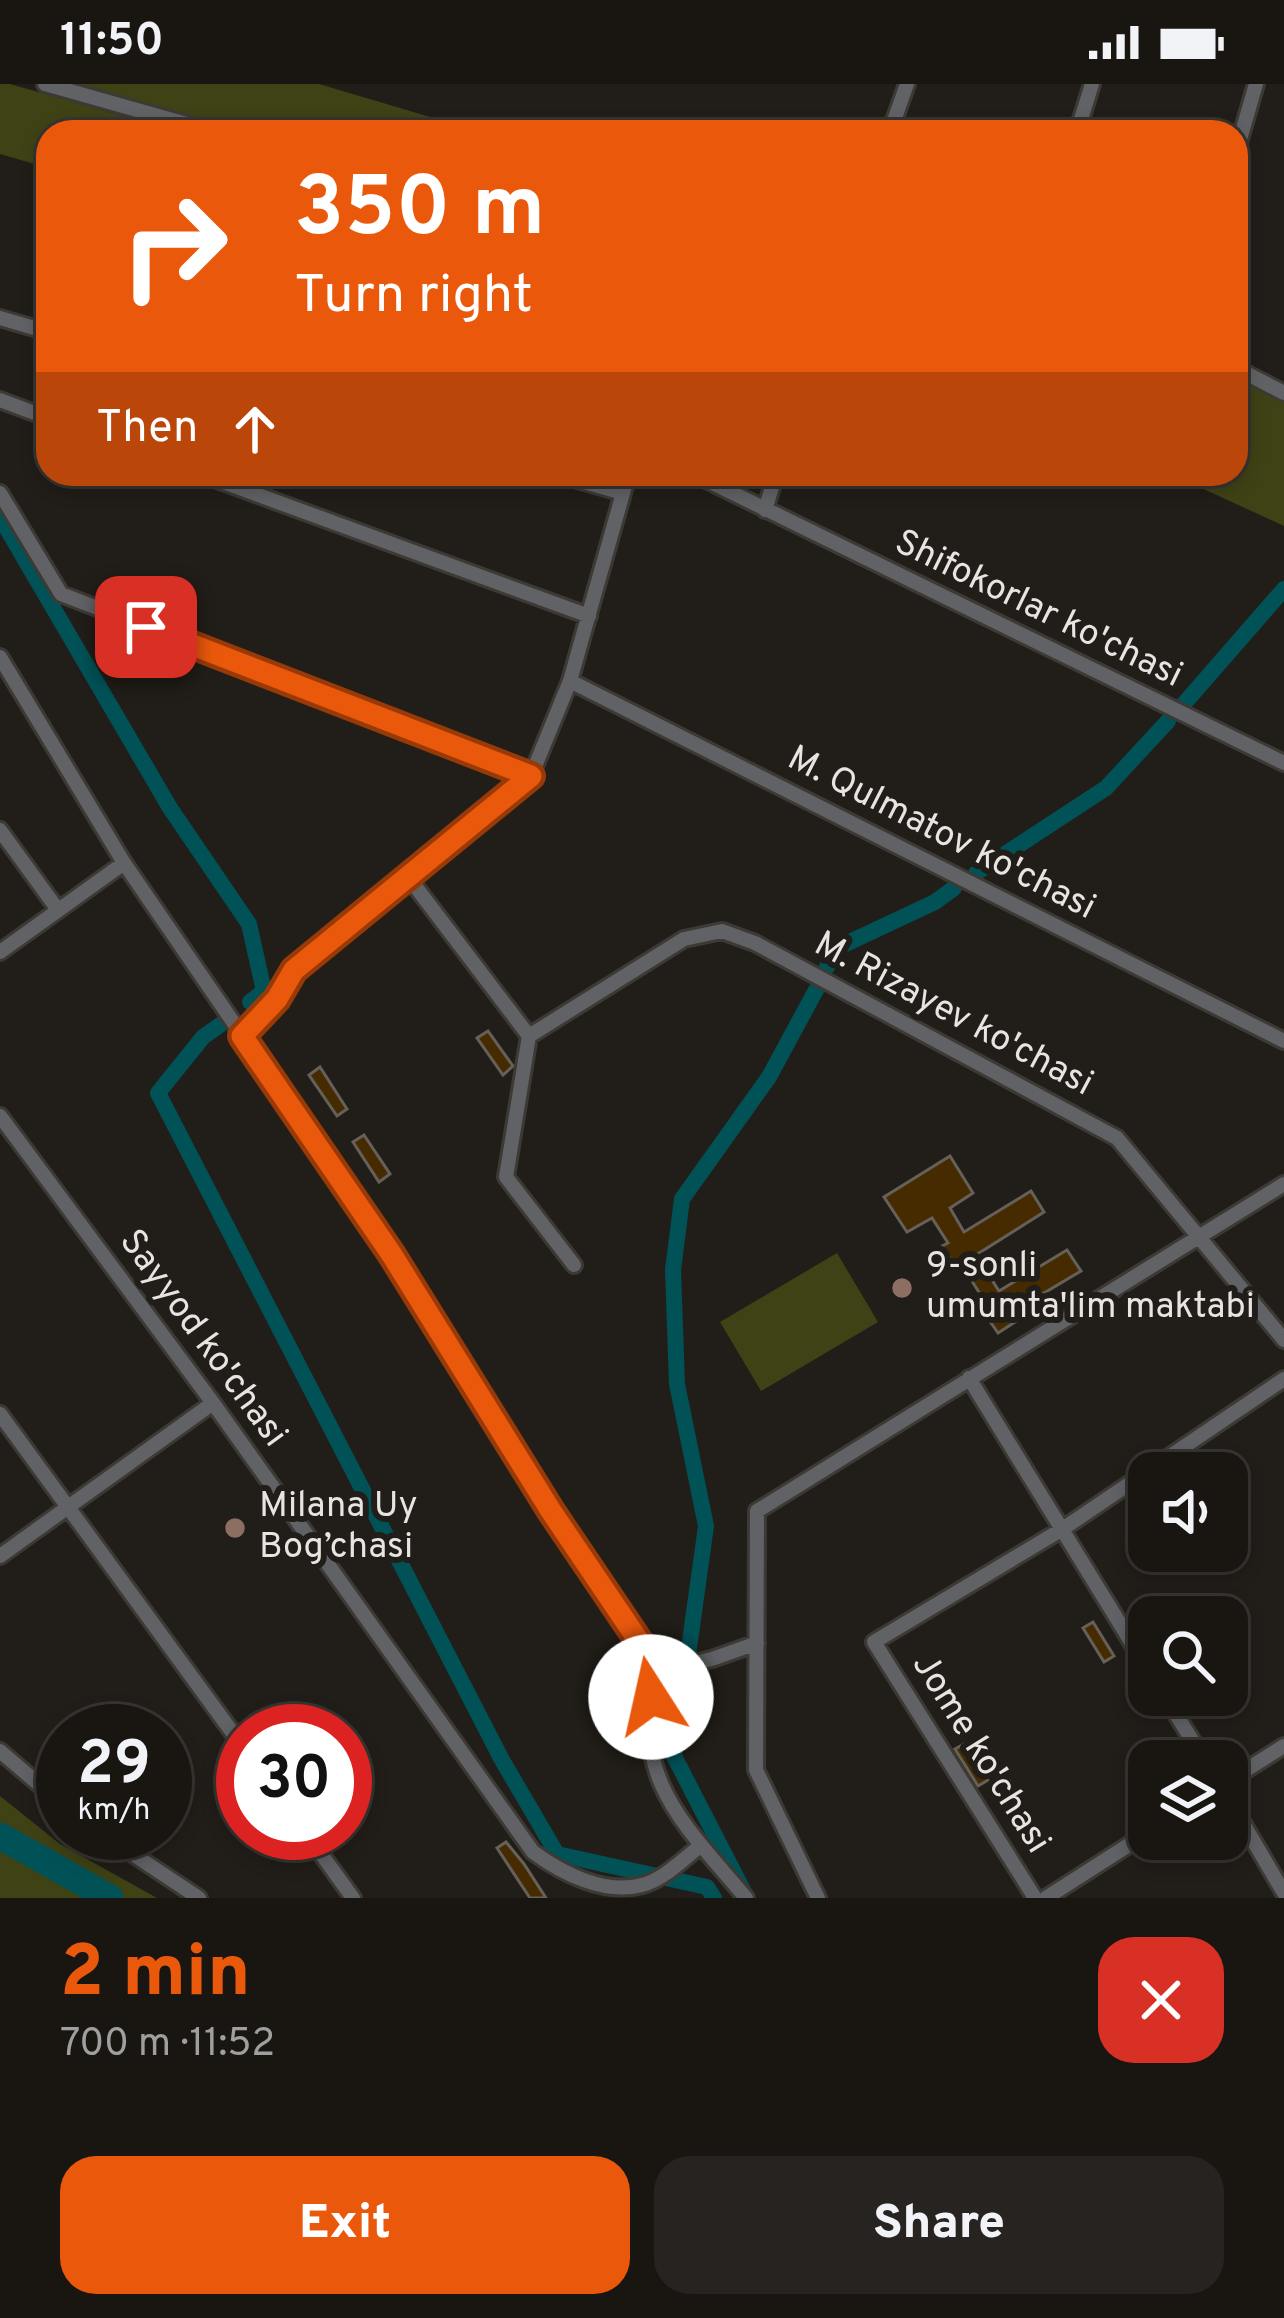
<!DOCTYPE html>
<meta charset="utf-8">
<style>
body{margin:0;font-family:Overpass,sans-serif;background:#262320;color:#f1f3f6;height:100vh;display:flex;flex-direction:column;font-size:45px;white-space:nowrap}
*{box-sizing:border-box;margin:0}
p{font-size:39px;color:#9f9f9f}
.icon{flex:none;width:66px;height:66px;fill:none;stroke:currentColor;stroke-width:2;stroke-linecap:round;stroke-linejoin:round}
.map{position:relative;height:1814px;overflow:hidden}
.side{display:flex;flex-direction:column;background:#191612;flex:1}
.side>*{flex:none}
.guide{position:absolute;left:36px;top:36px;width:1212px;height:366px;border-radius:36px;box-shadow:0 6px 18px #0003,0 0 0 3px #373532;background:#ea580c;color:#fff;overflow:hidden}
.tools{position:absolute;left:1128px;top:1368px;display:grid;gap:24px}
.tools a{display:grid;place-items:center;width:120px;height:120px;border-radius:24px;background:#191612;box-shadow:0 6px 18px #0003,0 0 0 3px #373532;font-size:60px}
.speed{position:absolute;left:36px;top:1620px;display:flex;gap:24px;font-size:60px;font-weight:700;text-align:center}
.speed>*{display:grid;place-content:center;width:156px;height:156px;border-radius:50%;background:#191612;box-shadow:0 6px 18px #0003,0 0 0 3px #373532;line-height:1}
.speed small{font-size:30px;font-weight:400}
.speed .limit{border:18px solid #d22;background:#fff;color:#111}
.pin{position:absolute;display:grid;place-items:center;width:102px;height:102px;color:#fff;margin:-51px;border-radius:24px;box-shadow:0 6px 18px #0006}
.me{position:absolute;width:132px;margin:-66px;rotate:350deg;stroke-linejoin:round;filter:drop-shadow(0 0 9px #0008)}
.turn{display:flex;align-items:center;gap:42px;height:252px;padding:0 60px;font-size:54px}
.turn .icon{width:156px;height:156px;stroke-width:2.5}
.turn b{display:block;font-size:84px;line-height:102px}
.then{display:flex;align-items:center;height:114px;padding:0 60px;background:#0003;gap:24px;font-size:45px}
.round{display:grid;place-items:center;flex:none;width:126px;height:126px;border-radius:36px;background:#262320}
.summary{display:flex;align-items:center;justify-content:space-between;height:204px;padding:0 60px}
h1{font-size:72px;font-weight:800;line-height:90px;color:#ea580c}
.action{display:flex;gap:24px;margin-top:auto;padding:24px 60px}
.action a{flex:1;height:138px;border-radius:36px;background:#ea580c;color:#fff;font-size:48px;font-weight:800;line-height:138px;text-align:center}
.action a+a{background:#262320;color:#f1f3f6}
.status{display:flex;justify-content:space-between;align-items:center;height:84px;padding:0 60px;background:#191612;direction:ltr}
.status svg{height:33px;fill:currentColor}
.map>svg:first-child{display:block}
.green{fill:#3f4215}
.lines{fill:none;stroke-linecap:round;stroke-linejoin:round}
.canal{stroke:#005257;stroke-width:16}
.river{stroke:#005257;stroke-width:27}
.building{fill:#472b00;stroke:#656059;stroke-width:3}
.street-casing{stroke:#3d3934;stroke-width:20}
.street{stroke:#616265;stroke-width:14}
.route-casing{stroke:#983908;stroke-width:30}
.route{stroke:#ea580c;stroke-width:21}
.education-dot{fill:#8d6e63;stroke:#211d18;stroke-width:4.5}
.labels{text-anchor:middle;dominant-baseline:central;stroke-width:12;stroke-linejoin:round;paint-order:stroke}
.street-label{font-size:36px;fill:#e8e4e1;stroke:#211d18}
.poi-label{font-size:36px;fill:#e8e4e1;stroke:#211d18;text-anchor:start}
</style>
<div class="status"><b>11:50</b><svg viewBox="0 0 49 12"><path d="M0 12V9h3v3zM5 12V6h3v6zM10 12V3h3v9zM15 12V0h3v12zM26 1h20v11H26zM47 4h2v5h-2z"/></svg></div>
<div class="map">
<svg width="1284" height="1814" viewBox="0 0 1284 1814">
<rect width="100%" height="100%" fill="#211d18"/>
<path class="green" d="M0,0h10l169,48h-131v36l-48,-14z
M73,0h246l162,48h-230z
M1236,292l48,25v125l-113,-52h65z
M837,1169l41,69 -117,69 -41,-69z
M0,1712l60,48 97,54h-157z"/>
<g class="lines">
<path class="canal" d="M0,433l170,291 79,116 15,67 -14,11
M1182,622l102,-117
M976,789l130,-85 62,-67
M827,883l10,-19 98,-46 19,-14
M220,941l-17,12 -45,56 344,667 55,94 150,33 7,11
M744,1808l-70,-136 32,-230 -29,-142 -4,-114 9,-71 87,-122 47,-87"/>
<path class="river" d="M0,1752l110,62"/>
</g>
<path class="building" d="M488,947l25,35 -10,9 -26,-37z
M320,983l27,42 -10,7 -28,-41z
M364,1051l26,39 -11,8 -26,-40z
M950,1072l23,37 -23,15 14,24 67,-41 13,21 -68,43 23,36 68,-41 14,21 -72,43 6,8 -17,11 -20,-29 6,-4 -23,-36 -5,3 -14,-21 6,-3 -16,-25 -25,14 -23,-35z
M1093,1538l21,34 -10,6 -21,-34z
M964,1660l24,36 -10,6 -23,-37z
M506,1758l18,22 22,34h-16l-33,-50z"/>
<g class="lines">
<defs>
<path id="street" d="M45,0l170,48
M890,48l17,-48
M1077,48l15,-48
M1236,69l20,-69
M0,234l48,14
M1236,284l48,25
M0,316l48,18
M201,390l388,142
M556,390l67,19 5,-19
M694,390l590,289
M0,409l61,101 470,182
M623,409l-53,188 -39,95 -122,102 120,158 155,-97 38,-8 33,12 362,195 167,202
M765,426l11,-36
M0,573l124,206 269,392 158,256 109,160
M570,597l714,360
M0,746l58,80
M0,868l124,-89
M242,951l35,-36 17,-29 115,-92
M529,952l-23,141 68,88
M0,1032l213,287 320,449c30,22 72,43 109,33 21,-5 40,-25 57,-38
M969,1294l180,293
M0,1330l243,333
M0,1472l213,-153
M1164,1611l41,66
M0,1667l63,54
M1227,1698l57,-36
M1227,1712l57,97
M101,1749l98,65
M306,1749l47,65
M746,1814c-61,-73 -121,-124 -86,-227l52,-12 45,-16
M818,1814l-62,-128 1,-259 527,-327
M1035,1814l-161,-256 187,-112 223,-151
M1046,1814l103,-66"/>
</defs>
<use href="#street" class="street-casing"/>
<use href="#street" class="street"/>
</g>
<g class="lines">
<defs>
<path id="route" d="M146,543l385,149 -237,194 -17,29 -35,37 150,219 159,256 108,160 -8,26"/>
</defs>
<use href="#route" class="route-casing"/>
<use href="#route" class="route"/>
</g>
<g class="education-dot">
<circle cx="902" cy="1204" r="12"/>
<circle cx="235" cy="1444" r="12"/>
</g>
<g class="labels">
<g class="street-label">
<text transform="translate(1038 526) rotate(26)">Shifokorlar ko'chasi</text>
<text transform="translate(941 750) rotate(27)">M. Qulmatov ko'chasi</text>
<text transform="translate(953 931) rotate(28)">M. Rizayev ko'chasi</text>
<text transform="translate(202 1255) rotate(54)">Sayyod ko'chasi</text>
<text transform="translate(980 1670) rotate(58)">Jome ko'chasi</text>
</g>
<g class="poi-label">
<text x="926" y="1183">9-sonli<tspan x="926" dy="41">umumta'lim maktabi</tspan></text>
<text x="259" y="1423">Milana Uy<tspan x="259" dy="41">Bog’chasi</tspan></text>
</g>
</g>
</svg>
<div class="tools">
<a><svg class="icon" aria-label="sound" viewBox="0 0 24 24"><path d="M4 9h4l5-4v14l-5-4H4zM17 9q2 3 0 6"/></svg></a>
<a><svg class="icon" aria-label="search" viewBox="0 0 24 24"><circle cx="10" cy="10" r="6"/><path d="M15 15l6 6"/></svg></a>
<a><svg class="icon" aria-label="layers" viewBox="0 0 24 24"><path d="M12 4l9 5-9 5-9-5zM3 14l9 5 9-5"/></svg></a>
</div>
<div class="speed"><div>29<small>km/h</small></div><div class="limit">30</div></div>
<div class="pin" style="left:146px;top:543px;background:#d93025"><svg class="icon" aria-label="arrive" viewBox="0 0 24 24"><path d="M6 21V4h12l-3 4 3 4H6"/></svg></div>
<svg class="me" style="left:651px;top:1613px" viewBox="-20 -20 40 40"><circle r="19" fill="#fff"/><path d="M0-13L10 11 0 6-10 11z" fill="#ea580c"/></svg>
<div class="guide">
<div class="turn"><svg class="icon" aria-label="right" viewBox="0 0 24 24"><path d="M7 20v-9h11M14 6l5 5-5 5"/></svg><div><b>350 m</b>Turn right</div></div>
<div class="then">Then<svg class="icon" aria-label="ahead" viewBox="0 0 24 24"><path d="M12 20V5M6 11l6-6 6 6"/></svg></div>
</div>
</div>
<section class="side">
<div class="summary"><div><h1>2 min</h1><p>700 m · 11:52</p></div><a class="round" style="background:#d93025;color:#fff"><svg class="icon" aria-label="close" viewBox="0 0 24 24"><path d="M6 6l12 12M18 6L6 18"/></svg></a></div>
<div class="action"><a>Exit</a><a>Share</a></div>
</section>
